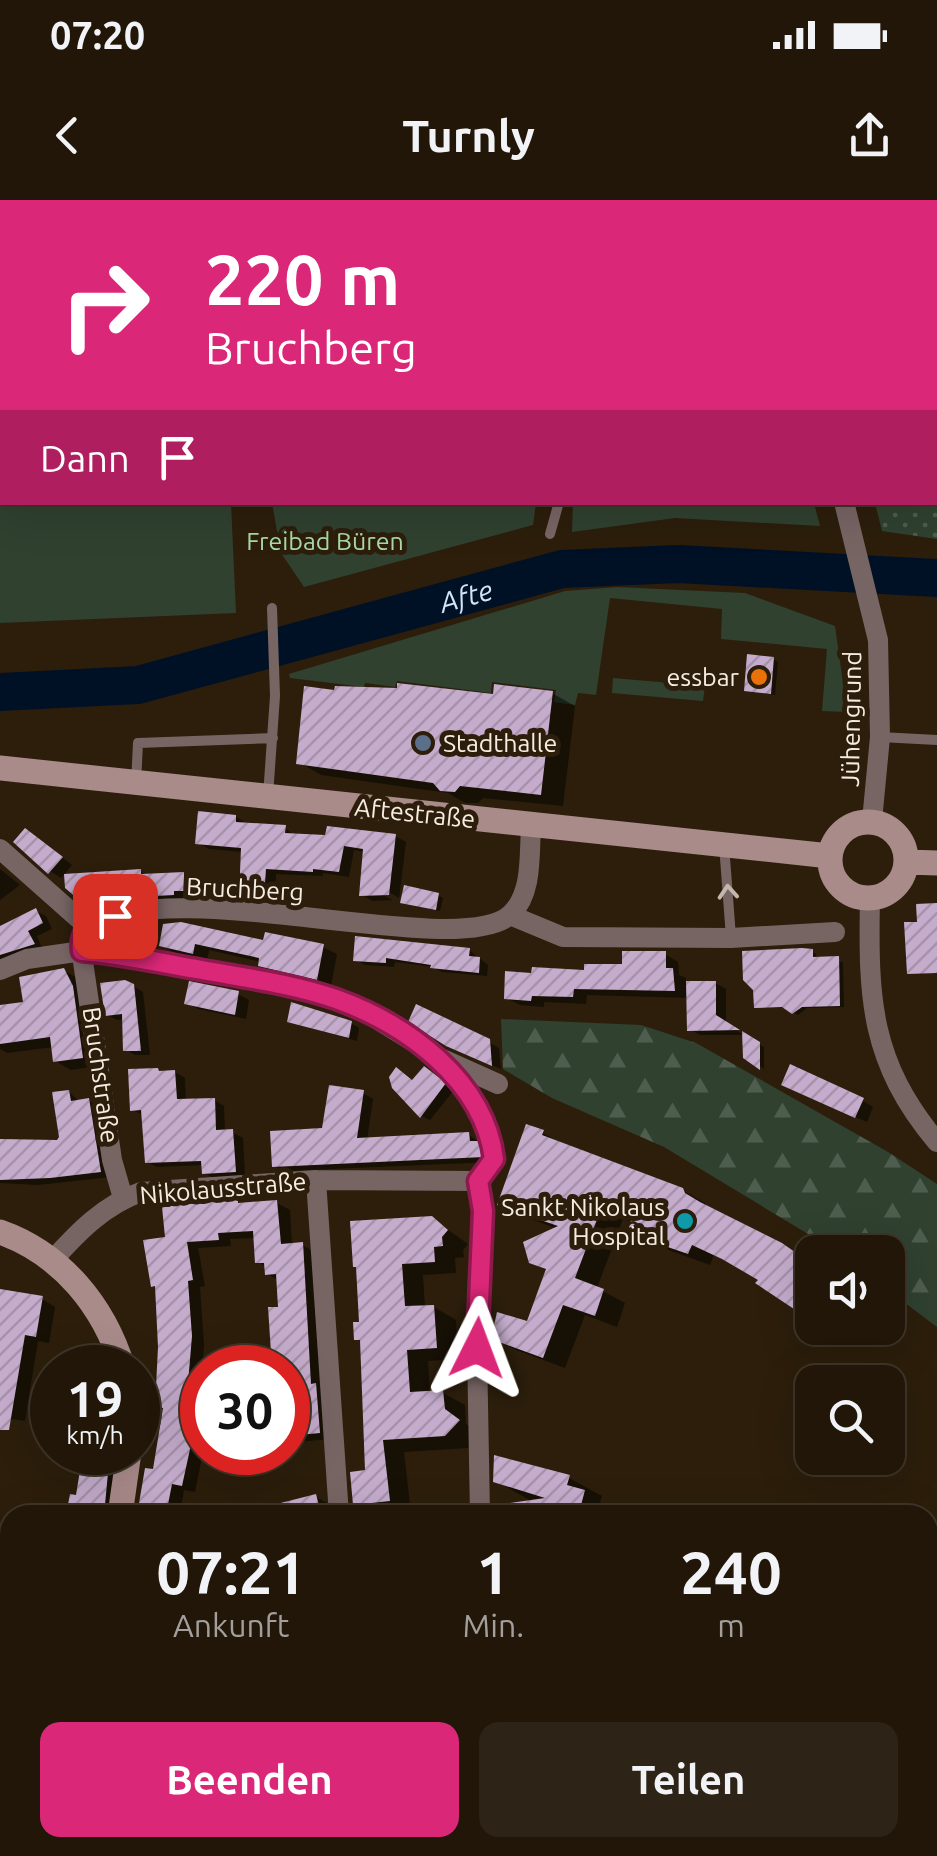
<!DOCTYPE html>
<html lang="de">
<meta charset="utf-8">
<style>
body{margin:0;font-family:Ubuntu,sans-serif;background:#2d2316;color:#f1f3f6;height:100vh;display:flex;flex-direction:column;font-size:38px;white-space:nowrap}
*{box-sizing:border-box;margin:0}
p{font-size:32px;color:#a29f9c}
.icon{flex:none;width:55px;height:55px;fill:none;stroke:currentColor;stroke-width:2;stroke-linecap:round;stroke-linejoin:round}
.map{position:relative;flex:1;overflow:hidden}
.details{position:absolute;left:0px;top:1305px;width:938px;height:352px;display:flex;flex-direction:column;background:#211608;border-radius:30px 30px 0 0;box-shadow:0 10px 40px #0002,0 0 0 2px #3e3529}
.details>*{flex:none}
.hud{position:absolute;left:0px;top:0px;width:938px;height:305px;box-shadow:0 10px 40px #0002,0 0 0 2px #3e3529;background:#db2777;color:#fff;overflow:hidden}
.fabs{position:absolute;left:795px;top:1035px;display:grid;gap:20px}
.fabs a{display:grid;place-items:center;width:110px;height:110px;border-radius:20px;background:#211608;box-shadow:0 10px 40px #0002,0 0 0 2px #3e3529;font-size:50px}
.speed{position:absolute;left:30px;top:1145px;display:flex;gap:20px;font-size:50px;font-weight:700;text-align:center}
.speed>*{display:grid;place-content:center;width:130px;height:130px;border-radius:50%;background:#211608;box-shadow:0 10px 40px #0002,0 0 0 2px #3e3529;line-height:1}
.speed small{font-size:25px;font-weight:400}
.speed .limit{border:15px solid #d22;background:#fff;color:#111}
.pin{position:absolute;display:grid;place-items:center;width:85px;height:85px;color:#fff;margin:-42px;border-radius:20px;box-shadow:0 5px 15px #0006}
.me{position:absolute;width:110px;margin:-55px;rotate:3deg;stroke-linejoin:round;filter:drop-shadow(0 0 8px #0008)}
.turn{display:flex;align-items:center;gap:35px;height:210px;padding:0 40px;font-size:45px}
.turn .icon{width:130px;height:130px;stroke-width:2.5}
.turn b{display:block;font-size:70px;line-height:85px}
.then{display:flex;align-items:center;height:95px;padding:0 40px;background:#0003;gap:20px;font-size:38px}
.eta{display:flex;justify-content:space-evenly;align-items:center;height:170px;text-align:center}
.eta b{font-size:60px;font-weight:700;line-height:70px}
.action{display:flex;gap:20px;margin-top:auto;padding:20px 40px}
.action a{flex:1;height:115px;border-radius:20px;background:#db2777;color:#fff;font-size:40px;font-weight:700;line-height:115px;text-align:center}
.action a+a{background:#2d2316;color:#f1f3f6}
.status{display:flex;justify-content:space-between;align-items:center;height:70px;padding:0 50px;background:#211608;direction:ltr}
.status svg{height:28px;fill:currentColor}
header{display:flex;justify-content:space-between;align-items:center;height:130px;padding:0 40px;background:#211608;font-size:45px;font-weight:700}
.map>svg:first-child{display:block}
.green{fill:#304130}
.forest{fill:url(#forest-firs)}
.garden{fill:url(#garden-dots)}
.shadow{fill:#0007}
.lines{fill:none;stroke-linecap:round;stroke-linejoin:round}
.river{stroke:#001125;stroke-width:38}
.building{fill:url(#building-hatch)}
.lane{stroke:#776564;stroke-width:10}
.street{stroke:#776564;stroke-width:20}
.secondary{stroke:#a98b8a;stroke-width:25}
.oneway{stroke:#c3b6af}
.route-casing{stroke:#8e194d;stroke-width:25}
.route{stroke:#db2777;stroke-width:18}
.food-dot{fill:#e8710a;stroke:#2c1e0b;stroke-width:4}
.service-dot{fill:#5c6f8a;stroke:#2c1e0b;stroke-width:4}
.culture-dot{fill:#0f9aa8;stroke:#2c1e0b;stroke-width:4}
.labels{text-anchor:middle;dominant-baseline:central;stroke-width:10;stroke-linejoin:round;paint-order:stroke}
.park-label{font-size:25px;fill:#a9d9a8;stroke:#2c1e0b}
.poi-label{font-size:25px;fill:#f6ece1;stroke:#2c1e0b;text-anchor:end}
.street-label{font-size:25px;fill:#f6ece1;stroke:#2c1e0b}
.water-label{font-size:28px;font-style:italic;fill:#d2e6f9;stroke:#2c1e0b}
</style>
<div class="status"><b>07:20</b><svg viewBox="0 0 49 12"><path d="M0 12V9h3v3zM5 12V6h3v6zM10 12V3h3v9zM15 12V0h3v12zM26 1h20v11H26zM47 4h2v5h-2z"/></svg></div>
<header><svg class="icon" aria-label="back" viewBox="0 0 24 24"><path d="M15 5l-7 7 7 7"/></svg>Turnly<svg class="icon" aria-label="share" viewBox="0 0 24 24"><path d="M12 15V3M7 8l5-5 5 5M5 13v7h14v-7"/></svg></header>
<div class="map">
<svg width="937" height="1656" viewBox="0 0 937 1656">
<defs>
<pattern id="forest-firs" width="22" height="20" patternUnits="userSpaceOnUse" patternTransform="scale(2.5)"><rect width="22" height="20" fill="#304130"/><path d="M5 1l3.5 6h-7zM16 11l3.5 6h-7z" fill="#4f5d4e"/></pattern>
<pattern id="garden-dots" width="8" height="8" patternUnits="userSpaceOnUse" patternTransform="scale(2.5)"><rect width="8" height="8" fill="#304130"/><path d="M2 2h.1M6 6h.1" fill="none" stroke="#4f5d4e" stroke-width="1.8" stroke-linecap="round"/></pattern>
<pattern id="building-hatch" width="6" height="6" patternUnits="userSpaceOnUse" patternTransform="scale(2.5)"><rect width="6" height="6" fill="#c5accd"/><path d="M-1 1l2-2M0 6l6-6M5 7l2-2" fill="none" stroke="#a693ab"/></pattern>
</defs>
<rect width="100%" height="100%" fill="#2c1e0b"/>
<path class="green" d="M194,0h336l1,2h-337z
M0,218h2v84l229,1 5,110 -236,10z
M272,303v-1l264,1 -3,22 -229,62 -23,-34z
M573,303h241l6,23 -145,-8 -103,14z
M617,387l128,6 90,33 12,86 -25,-1 5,-62 -106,-10 1,-30 -112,-11 -14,97 -18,-2 -3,12 -21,-3 2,-12 -64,-8 -1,11 -94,-12 -2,6 -30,-4 -1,4 -74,-9 -1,-4 276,-83z
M613,478l92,8 -2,15 -91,-8z"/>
<path class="forest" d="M0,0h192l-190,2v16z
M501,819l140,6 55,18 192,109 49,32v143l-49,-37v-38h-50l-174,-105 -112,-49 -49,-29z"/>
<path class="garden" d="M935,59h2v280l-55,-8 -7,-28 60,-1z"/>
<path class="shadow" d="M935,3h2v28h-2z
M0,114h2v26h-2z
M773,459l5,3 -3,33 -29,-5z
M552,493l23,13 -12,100 -80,-8 -5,5h-13l-17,-10 -127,-18 -22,-13 196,-65z
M236,617l10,6 39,5 10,8h100l11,6 -7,56 -20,-12 -2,5 15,9 -20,1 -11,-7 4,-42 -11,-2 -5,27 -26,-4v3l-47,-2 -1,28 -23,-1 -10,-6 1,-43 -34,-3 -11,-6z
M43,642l29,23 -11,13 -11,-7z
M0,669l20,16 -20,15z
M141,672l7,4 35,-1 10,5v15l-10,1v3l-92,5 -11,-6z
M438,695l5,3 -3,13 -33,-7z
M36,711l10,5 6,13 -15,7 6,14 -43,15v-33z
M165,726l100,17 58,4 14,7 -6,32 -57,-13 -14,-8 1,-3 -52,-12 -2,10 -32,-7 -14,-8z
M469,750l19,15 -1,11 -45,-4 -8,-5 -39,-5 -1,5 -29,-2 -9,-5z
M812,752l4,2 1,5 26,3 1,45 -37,1 -9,7 -10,-7 -32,-2z
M665,754l13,8 1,13 7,3v5h29l11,6v35l18,11h-44l-11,-6v-31l-102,-3 -1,9 -42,-2v5l-24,-2 -14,-7 80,-25 39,-7z
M63,770l16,9 19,87 -27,4 -16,-9 -1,-14 -47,6 -7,-4v-41l26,-4z
M133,786l10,6 7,63h-15l-10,-6v-30l-8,1 -10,-5z
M238,794l11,6 -3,19 -48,-10 -11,-6z
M290,821l61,2 8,5 -2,13z
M745,836l19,11v22l-18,-13z
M489,842l10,6 2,21 -42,-19z
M175,872l10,6 1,23 28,-1 10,6 1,26h7l11,6 2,38 -31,2 -10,-5v-8l-47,2 -10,-5 -3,-46 -12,-7z
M433,874l21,16 -24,30 -9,-4 -7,-34z
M795,891l68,10 10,6 -6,15z
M69,892l11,10 9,-1 11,7 11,69 -73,8 -38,-2v-42l58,2z
M363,893l10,6 -6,41 102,-5 21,15 3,12 -209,9 -10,-5 50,-36z
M543,933l21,12 118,45 23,13 1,5 106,56v53l-51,-38 -47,-24 -4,10 -58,-21 -22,-12 3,-9 -10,-4 -26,69 28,15 -8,24 -32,-12 -20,53 -49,-18 -22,-12 35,-14 19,-53 -16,-9 26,-33 -36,-13 -21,-12z
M237,1002l6,3 34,-2 13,7 2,35h10l13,7 17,187 -35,3 -9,-5v-69h-19v-9h5l6,-50 -2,-29 -11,-6v-7l-9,-5 -2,-24 -26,1 1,7 -33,2 7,38 -5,1 4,58 -5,63 3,4 1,40 -8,40 -11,-2 -4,25h-40l16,-43 9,-62 -7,-4 3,-59 -4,-59 -4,-3 15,-46z
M431,1018l37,26 -5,6 1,7 -9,1 1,15 -33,2 2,33 9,-1 22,13 2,39 -30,2 2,32h13l22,12 1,19 14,10 -12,14 -64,4 7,61 -36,2 -20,-12 13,-31 -5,-130 -6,-3 5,-15z
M0,1092l42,7 13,8 -6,36 -11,-2 -13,80 -25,-4z
M80,1252h39l-5,63h-63l2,-12 17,3 8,-8 6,-38 -5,-2z
M569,1278l33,18 -2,6 17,9 -2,4h-101l19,-13 -37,-21z
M316,1297l11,6 2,12h-59z
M0,1365l10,1v19l-10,-2z
M10,1391v38l-10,-6v-12z
M928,1451l9,4v27l-9,-4z
M0,1473l10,7v46l-10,14z
M928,1529l8,4 -8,21z
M928,1627l9,1v28h-44l11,-8h24z
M10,1646v2h41l-6,8h-43z
M93,1648h21l-5,8z
M215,1648h68l8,8h-62z
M474,1648h51l7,8h-51z
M603,1648h66l7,8h-60z
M709,1648h123l-10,8h-106z"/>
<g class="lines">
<path class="river" id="s1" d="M0,492l138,-7 424,-116 116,-5 259,14"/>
</g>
<path class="building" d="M747,454l27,3 -3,37 -27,-3z
M397,483l96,11 1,-10 59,7 -12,104 -81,-9 -5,6 -15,-1 -7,-8 -137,-19 8,-78 30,4 1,-4 62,2z
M198,611l38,4v7l50,3 -1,8 40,2 2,-9 69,8 -7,61 -30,1 4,-47 -19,-3 -5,26 -26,-3v3l-47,-3 -2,29 -25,-2 2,-48 -46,-4z
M25,628l38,29 -15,17 -35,-32z
M141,669v5l43,-2v19h-10v4l-95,5 -14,-12 -1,-14z
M404,685l35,8 -3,17 -36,-7z
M937,703v70l-30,1 -3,-52h13l-1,-18z
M36,708l7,15 -15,8 7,13 -35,11v-29z
M181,722l82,18 2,-8 59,12 -7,36 -59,-14 1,-8 -64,-14 -2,10 -34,-8 4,-22z
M355,736l115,12 -1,8 11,1 -1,16 -49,-5 1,-3 -45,-7v5l-33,-2z
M802,748l11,1v8l26,-1 1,50 -38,1 -10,7 -10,-7 -28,1 -1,-18 -10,-10 -1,-29z
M622,751h44v17h7l2,23 -101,-2 -1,8 -41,-1 -1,5 -27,-2 1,-28 26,2 1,-6 52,3v-6h38z
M64,768l9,18 10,72 -30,4 -3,-25 -50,7v-39l23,-3 -4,-25z
M125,780l9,4 7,67h-18l-1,-37 -17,2 -5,-33z
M189,781l50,10 -4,24 -51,-11z
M686,781h30v34l24,15 -53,1z
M291,802l61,19 -3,17 -62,-16z
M416,804l74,35 2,27 -46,-20 -38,-24z
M742,831l18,11v28l-17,-12z
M790,864l74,34 -9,20 -74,-33z
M424,866l22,17 -26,35 -28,-30 -3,-11 7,-10 16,13z
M158,868l1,3 16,-1 2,29 38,-1 1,32 17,-1 3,43 -34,2 -1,-13 -56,2 -4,-53 -11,1 -2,-42z
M329,885l35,5 -7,48 112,-6 1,9h10l4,16 -212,10 -2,-36 52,-3z
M69,890l2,11 18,-3 12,74 -51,6 -50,2v-41l57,1 2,-3 -7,-45z
M526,924l18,6 -2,5 141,53 2,5 15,9 82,41 30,21v18l-18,27 -39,-26 3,-3 -36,-21 -30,-14 -4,9 -61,-21 4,-13 -30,-11 -26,69 29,11 -9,27 -32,-11 -20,53 -52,-19 6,-27 30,9 19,-52 -17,-6 -6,-21 35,-16 -61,-21z
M238,999v4l39,-3 4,44 22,-2 8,142 5,-1 4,50 -32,3v-68h-16l-4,-61h10l-2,-33 -11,1 -1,-12h-9l-2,-32 -35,2 1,7 -32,2 6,38 -5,1 4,55 -6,71 16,1v19l-7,-1 -13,60 -10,-2 -6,31h-29l8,-47 8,1 10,-61 -8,-1 3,-60 -3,-61 -4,1 -8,-47 22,-3 -3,-30z
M432,1016l16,14 -6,7 1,9 -9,1 1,15 -33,2 3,42 29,-1 3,43 -30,2 3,42 33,-2 2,19 15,11 -15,16 -62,4 7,61 -37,4 -3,-33 15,-2 -5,-130h-6l-1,-18h6l-3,-55h-3l-3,-46z
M0,1089l43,7 -7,41 -11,-2 -16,95h-9z
M83,1252h27l-6,63h-38l4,-21 6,1z
M494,1255l76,20 -3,10 18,5 -5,19 -9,-3 -3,9h-73v-10l50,-7 -52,-16z
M316,1294l4,16 -4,1 1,4h-60v-6z"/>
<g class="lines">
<path class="lane" d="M550,334l9,-32
M880,537l57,3
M136,583l2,-40 135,-5
M268,596l7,-100 -3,-88
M724,645l7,92
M447,867c22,27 42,56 46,92l-15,22"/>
<path class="street" d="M769,0v2
M655,2v-2
M844,302l34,138 2,97 -8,84
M0,649l88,78
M870,698c-2,101 0,164 67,244
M510,715l53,22 168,1 104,-6
M0,770l27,-11 55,-8 51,4 186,39 41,15 80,49 58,26
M316,980l23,335
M123,998l-11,-38 -32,-219 8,-14c85,-56 373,36 423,-13 22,-21 18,-60 20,-87
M52,1061c26,-29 52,-56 89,-69l175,-12 162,1 5,30 -6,137 3,167
M0,1441l10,6
M928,1588l9,-9
M308,1648l7,8
M562,1648l7,8
M848,1656l10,-8"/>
<path class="secondary" d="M0,568l830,88
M830 660a38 38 0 1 1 76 0a38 38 0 1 1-76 0Z
M907,662l30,1
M0,1032c62,22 104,74 123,136
M120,1315l9,-63
M928,1504l9,4
M0,1601l10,-13"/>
</g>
<defs><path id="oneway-chevron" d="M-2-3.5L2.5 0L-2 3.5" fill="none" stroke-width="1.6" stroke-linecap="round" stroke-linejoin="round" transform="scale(2.5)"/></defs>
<use class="oneway" href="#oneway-chevron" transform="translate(728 692) rotate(-94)"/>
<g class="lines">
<defs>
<path id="route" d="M115,716c-20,6 -36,11 -33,35 41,3 79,12 120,19 44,8 91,14 134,29 70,25 148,81 158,160l-16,22 5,30 -6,137"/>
</defs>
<use href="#route" class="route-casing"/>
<use href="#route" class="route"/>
</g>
<circle class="food-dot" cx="759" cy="477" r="10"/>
<circle class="service-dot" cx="423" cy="543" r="10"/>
<circle class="culture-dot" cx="685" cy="1021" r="10"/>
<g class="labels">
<g class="park-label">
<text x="325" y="341">Freibad Büren</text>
</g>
<g class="poi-label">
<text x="739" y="477">essbar</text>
<text x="443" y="543" text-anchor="start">Stadthalle</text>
<text x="665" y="1007">Sankt Nikolaus<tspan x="665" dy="29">Hospital</tspan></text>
</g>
<g class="street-label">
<text transform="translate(851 519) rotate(-89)">Jühengrund</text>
<text transform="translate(415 613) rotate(6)">Aftestraße</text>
<text transform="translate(245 689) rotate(3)">Bruchberg</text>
<text transform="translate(101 875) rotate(82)">Bruchstraße</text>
<text transform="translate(223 988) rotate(-5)">Nikolausstraße</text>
</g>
<g class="water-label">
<text stroke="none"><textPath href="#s1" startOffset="478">Afte</textPath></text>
</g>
</g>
</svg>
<div class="fabs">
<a><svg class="icon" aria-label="sound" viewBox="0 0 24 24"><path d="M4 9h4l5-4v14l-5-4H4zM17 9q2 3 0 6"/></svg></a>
<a><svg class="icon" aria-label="search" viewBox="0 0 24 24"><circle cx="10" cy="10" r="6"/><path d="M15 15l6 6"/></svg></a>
</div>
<div class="speed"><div>19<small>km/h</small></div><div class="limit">30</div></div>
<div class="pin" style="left:115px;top:716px;background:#d93025"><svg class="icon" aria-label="arrive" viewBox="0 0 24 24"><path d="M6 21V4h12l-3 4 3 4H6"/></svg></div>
<svg class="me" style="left:477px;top:1148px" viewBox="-20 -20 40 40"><path d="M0-17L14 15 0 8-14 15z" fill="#db2777" stroke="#fff" stroke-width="4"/></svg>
<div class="hud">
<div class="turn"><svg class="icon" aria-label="right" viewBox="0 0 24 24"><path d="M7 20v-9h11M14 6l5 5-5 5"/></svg><div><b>220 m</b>Bruchberg</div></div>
<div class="then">Dann<svg class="icon" aria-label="arrive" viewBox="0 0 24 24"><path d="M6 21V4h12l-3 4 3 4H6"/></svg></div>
</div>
<section class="details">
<div class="eta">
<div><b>07:21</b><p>Ankunft</p></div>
<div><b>1</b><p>Min.</p></div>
<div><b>240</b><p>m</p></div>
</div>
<div class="action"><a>Beenden</a><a>Teilen</a></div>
</section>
</div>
